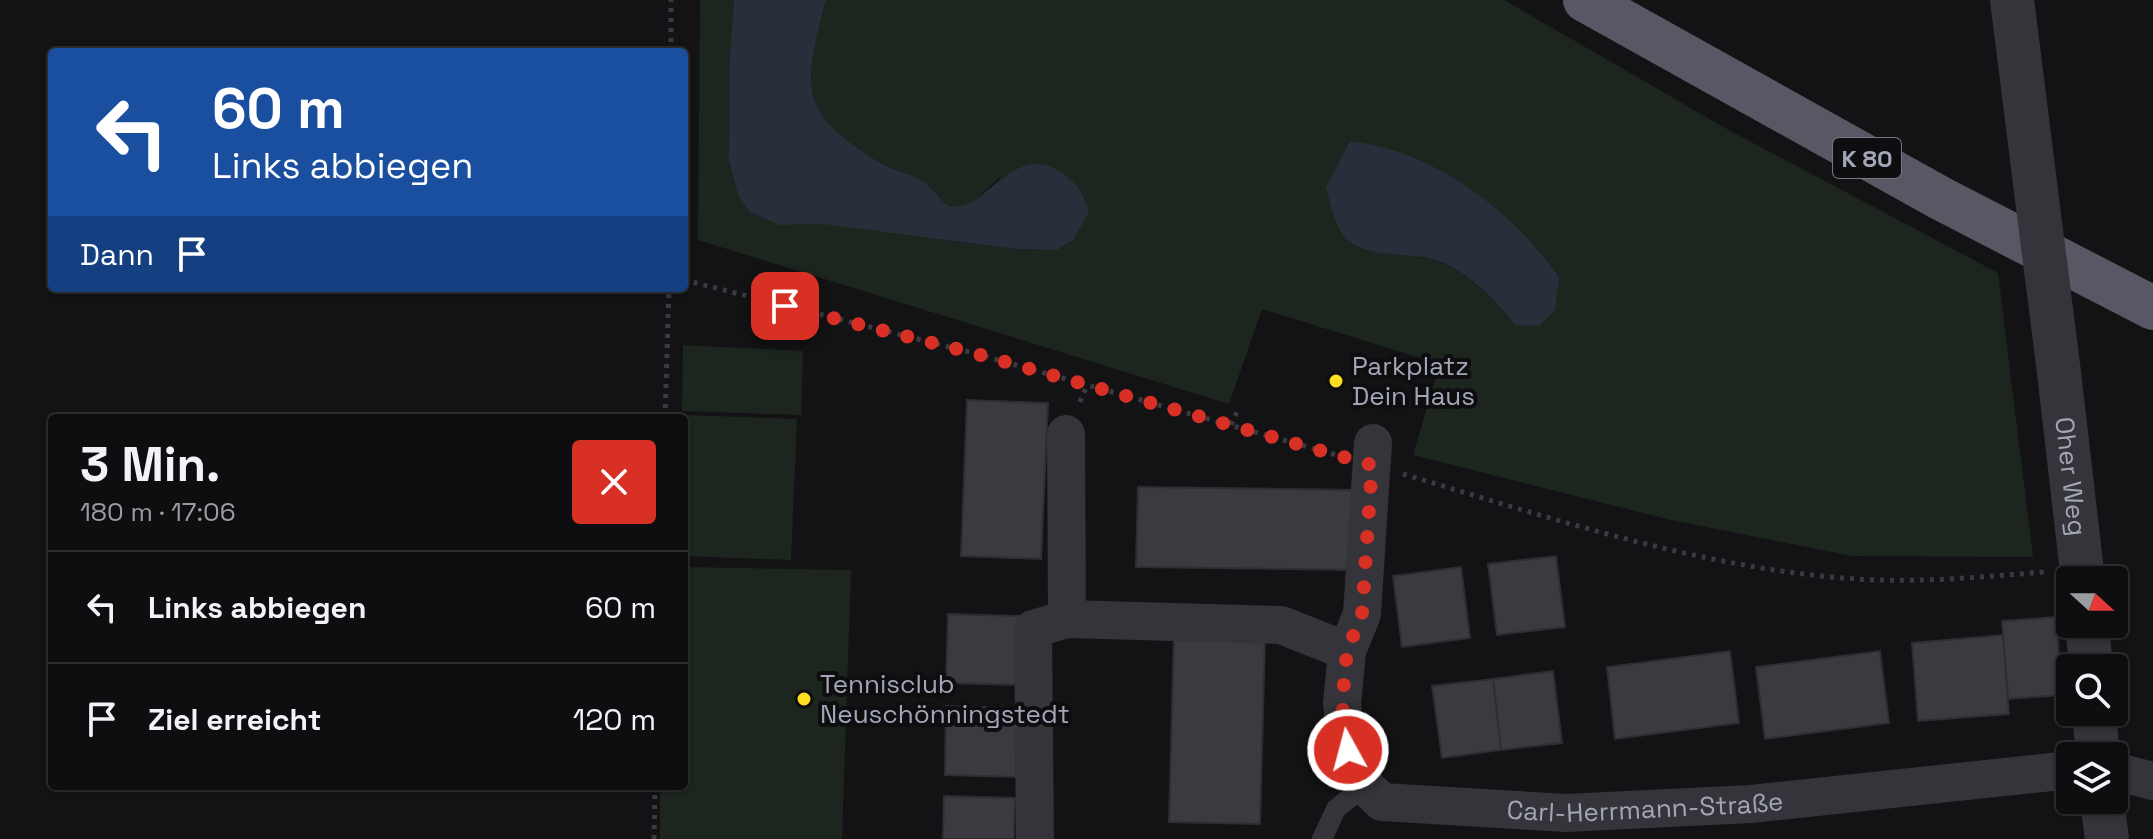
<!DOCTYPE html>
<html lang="de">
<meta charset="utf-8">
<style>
body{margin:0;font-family:"Space Grotesk",sans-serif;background:#1c1c1e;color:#f1f3f6;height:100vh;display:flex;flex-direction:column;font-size:30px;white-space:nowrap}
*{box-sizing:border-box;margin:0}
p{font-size:26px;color:#9b9c9f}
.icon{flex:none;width:44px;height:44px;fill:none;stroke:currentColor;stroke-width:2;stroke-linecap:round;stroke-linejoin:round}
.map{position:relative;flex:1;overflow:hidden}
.side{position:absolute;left:48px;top:414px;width:640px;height:376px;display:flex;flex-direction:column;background:#0e0e10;border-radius:8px;box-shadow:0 2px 6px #0004,0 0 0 2px #2e2e30}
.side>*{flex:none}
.banner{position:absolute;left:48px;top:48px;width:640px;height:244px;border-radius:8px;box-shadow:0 2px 6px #0004,0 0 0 2px #2e2e30;background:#1a4fa0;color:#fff;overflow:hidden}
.needle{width:52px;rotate:111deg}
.buttons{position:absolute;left:2056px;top:566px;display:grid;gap:16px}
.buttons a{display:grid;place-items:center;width:72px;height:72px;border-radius:8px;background:#0e0e10;box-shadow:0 2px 6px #0004,0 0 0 2px #2e2e30;font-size:40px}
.pin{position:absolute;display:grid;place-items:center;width:68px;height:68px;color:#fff;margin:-34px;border-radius:16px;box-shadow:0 4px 12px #0006}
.me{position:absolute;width:88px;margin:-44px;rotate:353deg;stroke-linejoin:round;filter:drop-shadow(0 0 6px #0008)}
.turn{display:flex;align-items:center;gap:28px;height:168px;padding:0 32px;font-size:36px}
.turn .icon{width:104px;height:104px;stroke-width:2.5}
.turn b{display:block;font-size:56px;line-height:68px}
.then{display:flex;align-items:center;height:76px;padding:0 32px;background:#0003;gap:16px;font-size:30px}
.round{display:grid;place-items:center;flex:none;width:84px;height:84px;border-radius:8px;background:#1c1c1e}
.headline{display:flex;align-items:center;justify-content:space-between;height:136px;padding:0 32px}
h1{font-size:48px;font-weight:700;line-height:60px}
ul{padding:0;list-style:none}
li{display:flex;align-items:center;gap:24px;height:112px;padding:0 32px;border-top:2px solid #2e2e30}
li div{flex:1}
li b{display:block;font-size:30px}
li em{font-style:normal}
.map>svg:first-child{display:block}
.green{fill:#1d251f;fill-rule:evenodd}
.water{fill:#282f3a}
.building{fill:#3b3a40;stroke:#2e2d31;stroke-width:2}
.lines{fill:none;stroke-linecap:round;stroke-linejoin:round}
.path{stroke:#3a3a41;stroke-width:5;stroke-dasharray:4 6;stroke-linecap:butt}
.service{stroke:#34343a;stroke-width:20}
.minor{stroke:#34343a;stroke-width:38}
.tertiary{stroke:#34343a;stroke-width:44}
.trunk{stroke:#575863;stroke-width:44}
.tertiary-bridge{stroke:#34343a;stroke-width:44}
.route{stroke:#d93025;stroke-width:14;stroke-dasharray:0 25.2}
.poi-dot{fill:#ffde21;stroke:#0e0e10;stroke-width:3}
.labels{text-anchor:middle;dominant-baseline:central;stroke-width:8;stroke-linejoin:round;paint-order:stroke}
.shield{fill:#0e0e10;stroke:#767885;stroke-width:2}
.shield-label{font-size:24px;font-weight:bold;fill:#a3a6b7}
.poi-label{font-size:26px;fill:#a3a6b7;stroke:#0e0e10;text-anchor:start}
.street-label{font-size:26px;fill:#a3a6b7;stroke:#0e0e10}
</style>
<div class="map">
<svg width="2153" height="839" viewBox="0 0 2153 839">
<rect width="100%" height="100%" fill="#131315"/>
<path class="green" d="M700,0h34l-4,52 1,45 49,128 42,-1 193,25 42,1 16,-10 -74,-62 -27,25 -22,5c-11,-8 -16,-19 -26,-26 -11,-9 -28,-10 -40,-17 -86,-52 -82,-73 -58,-165h678l223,129 271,144 35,284 -181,-1 -181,-36 -258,-65 27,-91 -178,-55 -33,95 -531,-164zM1442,172l41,27 57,52 -25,74 -12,-17 -41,-36 -25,-12 -68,-11z
M683,345l120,6 -2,64 -119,-4z
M685,415l112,4 -6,141 -107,-4z
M684,567l167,3 -9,269h-182v-53h24z"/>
<path class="water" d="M734,0h92c-24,92 -28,113 58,165 12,7 29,8 40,17 10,7 15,18 26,25 8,-1 18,-2 24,-6 28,-20 51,-52 87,-29 17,12 21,20 28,40l-16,28 -16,10 -42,-1 -193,-25 -42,1 -30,-13 -12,-17 -9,-35 1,-108z
M1350,141c83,9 162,69 209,136l-4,33 -16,16 -24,-1c-15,-22 -53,-58 -79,-65 -26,-8 -69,-1 -89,-21 -13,-12 -16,-35 -21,-51z"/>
<path class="building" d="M967,400l81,3 -7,156 -80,-3z
M1138,487l217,3 -1,80 -218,-3z
M1556,556l9,71 -68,8 -9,-71z
M1461,567l9,71 -68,9 -9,-71z
M948,614l71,2 -1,69 -72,-2z
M2056,617l6,78 -54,4 -6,-78z
M1174,634l91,2 -5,188 -91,-2z
M2003,635l6,79 -91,7 -6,-78z
M1730,651l9,72 -124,16 -8,-72z
M1880,651l9,72 -124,16 -9,-72z
M1553,671l9,72 -61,7 -8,-71z
M1493,679l8,71 -59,8 -10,-72z
M946,706l71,2 -1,69 -71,-2z
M944,796l71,2 -1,41h-71z"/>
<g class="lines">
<path class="path" d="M671,52v-52
M684,280l293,74 363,102
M1080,402l7,-17
M665,418l4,-130
M1231,425l8,-18
M1403,474c148,44 299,95 454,105 61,4 126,-2 187,-7
M654,839l1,-53"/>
<path class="service" d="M1322,839l14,-30 28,-23"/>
<g class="minor">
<path d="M1066,434l1,185"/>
<path id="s1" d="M1373,443l-11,171 -15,37 -5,53 9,69 31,29 184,11 185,-9 319,-34"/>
<path d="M2114,771l39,10"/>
<path d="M1035,839l-2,-210 34,-10 214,6 66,26"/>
</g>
<g class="tertiary">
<path d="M2012,0l20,159"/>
<path id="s2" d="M2059,373l24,207"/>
<path d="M2087,624l4,44"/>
<path d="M2094,712l4,44"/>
<path d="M2102,800l5,39"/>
</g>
<path class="trunk" d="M1585,0l355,198 213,110"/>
<path class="tertiary-bridge" d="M2032,159l27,214"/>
</g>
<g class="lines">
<path class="route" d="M785,306l192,48 395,111 -10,149 -15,37 -5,53 6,46"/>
</g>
<g class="poi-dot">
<circle cx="1336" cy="381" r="8"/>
<circle cx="804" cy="699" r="8"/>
</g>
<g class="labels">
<rect class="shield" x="1833" y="138" width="68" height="40" rx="6"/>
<g class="shield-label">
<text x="1867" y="158">K 80</text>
</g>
<g class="poi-label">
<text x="1352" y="366">Parkplatz<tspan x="1352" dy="30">Dein Haus</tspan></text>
<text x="820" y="684">Tennisclub<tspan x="820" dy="30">Neuschönningstedt</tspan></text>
</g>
<g class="street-label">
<text stroke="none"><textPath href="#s2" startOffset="104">Oher Weg</textPath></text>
<text stroke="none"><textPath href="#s1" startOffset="640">Carl-Herrmann-Straße</textPath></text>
</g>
</g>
</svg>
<div class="buttons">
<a><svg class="needle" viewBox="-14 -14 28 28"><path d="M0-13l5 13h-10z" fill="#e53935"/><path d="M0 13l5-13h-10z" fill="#9b9c9f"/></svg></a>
<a><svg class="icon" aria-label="search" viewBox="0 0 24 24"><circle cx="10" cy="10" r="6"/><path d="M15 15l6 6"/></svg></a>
<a><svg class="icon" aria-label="layers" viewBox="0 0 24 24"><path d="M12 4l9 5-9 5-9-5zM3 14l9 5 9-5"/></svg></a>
</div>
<div class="pin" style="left:785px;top:306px;background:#d93025"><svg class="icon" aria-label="arrive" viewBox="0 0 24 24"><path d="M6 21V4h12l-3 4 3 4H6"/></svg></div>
<svg class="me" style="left:1348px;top:750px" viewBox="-20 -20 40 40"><circle r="17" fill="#d93025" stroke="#fff" stroke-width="3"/><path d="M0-11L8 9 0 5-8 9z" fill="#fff"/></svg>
<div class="banner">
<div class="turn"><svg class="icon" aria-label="left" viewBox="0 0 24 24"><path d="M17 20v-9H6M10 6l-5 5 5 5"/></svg><div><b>60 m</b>Links abbiegen</div></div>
<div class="then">Dann<svg class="icon" aria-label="arrive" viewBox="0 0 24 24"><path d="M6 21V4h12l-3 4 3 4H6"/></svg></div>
</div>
<section class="side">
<div class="headline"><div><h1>3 Min.</h1><p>180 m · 17:06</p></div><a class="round" style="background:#d93025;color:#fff"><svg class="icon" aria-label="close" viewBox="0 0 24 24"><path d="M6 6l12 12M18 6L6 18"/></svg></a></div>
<ul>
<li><svg class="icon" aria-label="left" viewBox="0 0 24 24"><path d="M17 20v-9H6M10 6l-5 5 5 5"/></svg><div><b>Links abbiegen</b></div><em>60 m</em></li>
<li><svg class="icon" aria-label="arrive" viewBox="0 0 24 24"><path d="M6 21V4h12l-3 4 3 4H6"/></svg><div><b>Ziel erreicht</b></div><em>120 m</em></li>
</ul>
</section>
</div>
